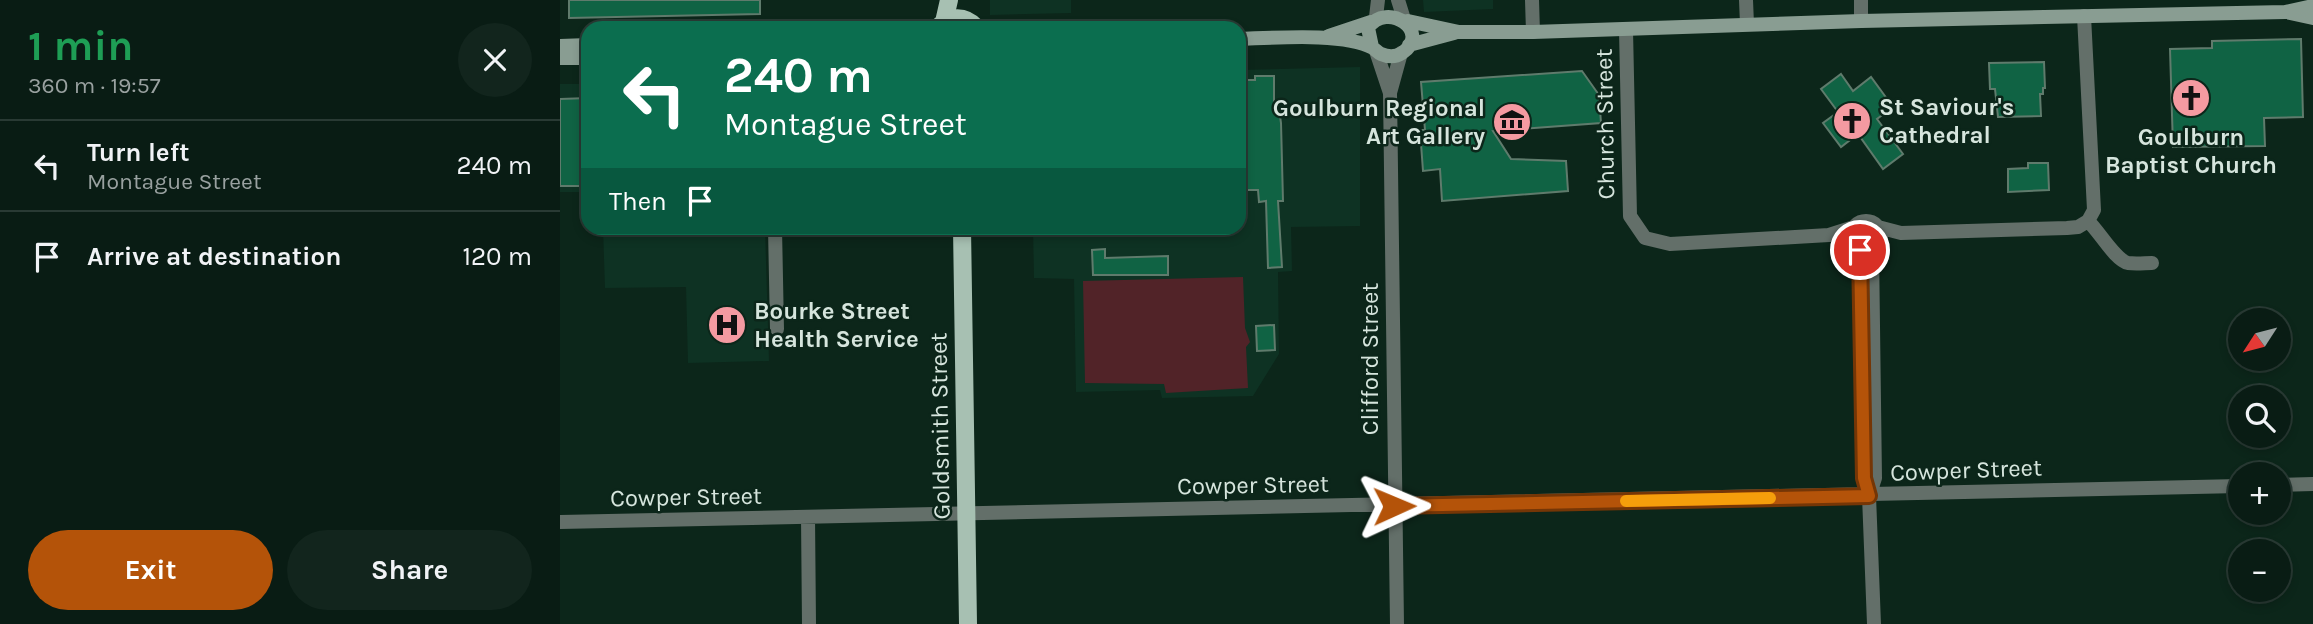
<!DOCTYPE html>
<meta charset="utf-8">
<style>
body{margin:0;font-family:Karla,sans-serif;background:#12251d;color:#f1f3f6;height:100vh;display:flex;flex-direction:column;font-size:26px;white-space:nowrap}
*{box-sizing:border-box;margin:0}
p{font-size:23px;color:#99a1a0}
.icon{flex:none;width:38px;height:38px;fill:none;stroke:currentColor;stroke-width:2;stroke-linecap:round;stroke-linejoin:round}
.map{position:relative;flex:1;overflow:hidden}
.panel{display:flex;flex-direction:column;background:#091c14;width:560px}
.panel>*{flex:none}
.hud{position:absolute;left:21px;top:21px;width:665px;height:214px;border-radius:21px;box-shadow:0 4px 10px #0003,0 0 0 2px #293a34;background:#0b6e4f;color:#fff;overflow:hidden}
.needle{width:46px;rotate:234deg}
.tools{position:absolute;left:1668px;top:308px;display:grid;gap:14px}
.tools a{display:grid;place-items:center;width:63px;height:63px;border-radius:50%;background:#091c14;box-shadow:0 4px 10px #0003,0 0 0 2px #293a34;font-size:35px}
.pin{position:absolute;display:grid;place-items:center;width:60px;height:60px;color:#fff;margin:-30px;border:4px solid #fff;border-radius:50%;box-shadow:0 2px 7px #0007}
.me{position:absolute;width:77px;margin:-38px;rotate:89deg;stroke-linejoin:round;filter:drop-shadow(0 0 5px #0008)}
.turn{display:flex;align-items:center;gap:24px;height:147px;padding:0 28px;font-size:32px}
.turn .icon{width:91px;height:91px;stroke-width:2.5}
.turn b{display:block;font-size:49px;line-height:60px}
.then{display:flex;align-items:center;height:66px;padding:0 28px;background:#0003;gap:14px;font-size:26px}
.round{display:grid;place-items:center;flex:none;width:74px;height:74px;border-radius:37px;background:#12251d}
.overview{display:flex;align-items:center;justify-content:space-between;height:119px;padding:0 28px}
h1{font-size:42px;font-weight:700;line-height:52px;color:#1e9e55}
.action{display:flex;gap:14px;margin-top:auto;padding:14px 28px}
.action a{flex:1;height:80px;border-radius:42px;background:#b45309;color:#fff;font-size:28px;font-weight:700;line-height:80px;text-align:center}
.action a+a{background:#12251d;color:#f1f3f6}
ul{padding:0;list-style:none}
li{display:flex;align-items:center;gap:21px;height:91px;padding:0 28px;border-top:2px solid #293a34}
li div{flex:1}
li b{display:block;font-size:26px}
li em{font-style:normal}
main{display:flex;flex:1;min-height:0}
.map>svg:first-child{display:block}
.built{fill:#0e3223}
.green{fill:#512328}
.building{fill:#106344;stroke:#5f7b6c;stroke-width:2}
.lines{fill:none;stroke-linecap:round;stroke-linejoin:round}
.street{stroke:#636f69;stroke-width:14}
.secondary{stroke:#899d92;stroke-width:14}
.primary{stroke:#a7c0b2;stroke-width:18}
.route-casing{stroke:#753606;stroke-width:18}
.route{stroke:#b45309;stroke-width:12}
.slow{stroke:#f59e0b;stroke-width:12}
.labels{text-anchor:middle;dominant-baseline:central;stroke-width:5;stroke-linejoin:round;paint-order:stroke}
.poi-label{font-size:24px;font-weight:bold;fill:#d6e5dd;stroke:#0c261a;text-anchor:start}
.street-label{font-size:24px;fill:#d6e5dd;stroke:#0c261a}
</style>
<main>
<section class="panel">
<div class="overview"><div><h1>1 min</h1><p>360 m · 19:57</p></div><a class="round"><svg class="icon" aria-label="close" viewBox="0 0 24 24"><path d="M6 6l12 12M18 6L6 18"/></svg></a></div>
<ul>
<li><svg class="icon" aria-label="left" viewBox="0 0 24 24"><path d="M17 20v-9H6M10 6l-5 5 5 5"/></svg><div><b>Turn left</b><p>Montague Street</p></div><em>240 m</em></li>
<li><svg class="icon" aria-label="arrive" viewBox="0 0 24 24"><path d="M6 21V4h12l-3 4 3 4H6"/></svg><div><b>Arrive at destination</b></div><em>120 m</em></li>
</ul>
<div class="action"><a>Exit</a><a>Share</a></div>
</section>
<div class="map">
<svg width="1753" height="624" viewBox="0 0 1753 624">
<rect width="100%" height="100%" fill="#0c261a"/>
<path class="built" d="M430,0h81v13l-81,2z
M863,0h70v9l-69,3z
M800,67v159l-69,1 1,44 -14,1 1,82 -26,42 -91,2 -2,-8 -84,2 -2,-113 -40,-1 -1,-50h206v-158z
M0,84h28v108h-28z
M43,228h162l4,133 -81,2 -2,-76 -81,1z"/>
<path class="green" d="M683,277l2,51 5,14 -4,5 2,41 -82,5 -2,-9 -79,-1 -2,-102z"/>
<path class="building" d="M9,0h191v14l-191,4z
M1741,39l2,78 -39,1 1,28 -92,1 -3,-98 42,-1v-7z
M1484,62l1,26h-2v6h-3l1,22 -43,1 -3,-28h-5l-1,-26z
M1022,71l17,24 2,28 -108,8 18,28 55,2 2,30 -126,10 -2,-32 -17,2 -3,-41h5l-4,-48z
M1281,74l12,17 18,-14 22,30 -16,12 26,35 -20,15 -25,-35 -17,13 -18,-24 15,-11 -17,-23z
M695,76h19v33h5l2,14 2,78h-5l4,66 -14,1 -2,-67 -7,1 -1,-12h-12l-3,-54h-4v-56h16z
M28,98v88h-28v-87z
M1468,163h20l1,27 -41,2v-23l20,-1z
M545,249v9l63,-2v19h-75l-1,-25z
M714,325l1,25 -18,1 -1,-25z"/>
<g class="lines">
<path class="street" d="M838,0l5,16
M972,0l1,32
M1186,0l1,24
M816,17l2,-17
M1301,21v-21
M1066,30l4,186 15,22 25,6 159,-9 25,-8
M816,51l14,42
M1528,221c11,10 27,39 40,42 8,1 17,0 24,0
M1291 236a15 15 0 1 1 30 0a15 15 0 1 1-30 0Z
M1318,227l23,6 166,-5 11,-1 10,-6 6,-11 -10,-194
M215,228l2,101
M1300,249l4,229 5,18 5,128
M1718,485l35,-1
M1309,496l6,-18 -3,-229
M248,517l1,107
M0,522l1680,-36
M837,624l-7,-531 11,-40"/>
<path class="secondary" d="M1730,13l23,5
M848,21l51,11h74l328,-11 424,-9 28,-6
M769,36l42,-14
M679,39c33,-1 106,-7 134,9 3,2 5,5 8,6 7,3 15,3 21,-1 31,-21 -15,-53 -34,-25l4,19
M849,45l45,-12
M0,46l28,-1
M0,58h28"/>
<path class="primary" d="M384,22l5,-22
M377,28c13,-13 28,-13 40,0
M402,228l6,396"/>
</g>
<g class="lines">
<defs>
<path id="route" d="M834,506l475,-10 -5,-18 -4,-228"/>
</defs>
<use href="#route" class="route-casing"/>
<use href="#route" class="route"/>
<path class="slow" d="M1066,501l144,-3"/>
</g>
<defs>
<symbol id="church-disc" viewBox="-11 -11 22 22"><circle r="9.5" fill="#f49aa1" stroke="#0c261a"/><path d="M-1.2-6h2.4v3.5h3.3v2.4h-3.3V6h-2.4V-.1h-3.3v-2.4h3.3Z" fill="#111"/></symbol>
<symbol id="museum-disc" viewBox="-11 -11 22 22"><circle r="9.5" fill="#f49aa1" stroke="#0c261a"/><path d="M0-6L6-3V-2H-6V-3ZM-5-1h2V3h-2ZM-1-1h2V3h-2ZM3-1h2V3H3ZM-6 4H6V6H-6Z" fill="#111"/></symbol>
<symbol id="hospital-disc" viewBox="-11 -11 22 22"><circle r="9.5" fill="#f49aa1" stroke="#0c261a"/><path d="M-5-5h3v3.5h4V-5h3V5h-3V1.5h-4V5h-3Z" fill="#111"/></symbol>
</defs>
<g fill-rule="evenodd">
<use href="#church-disc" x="1609" y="76" width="44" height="44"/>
<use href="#church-disc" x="1270" y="99" width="44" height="44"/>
<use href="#museum-disc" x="930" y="100" width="44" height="44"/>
<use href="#hospital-disc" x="145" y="303" width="44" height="44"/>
</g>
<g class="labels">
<g class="poi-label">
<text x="1319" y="107">St Saviour's<tspan x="1319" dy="28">Cathedral</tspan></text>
<text x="925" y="108" text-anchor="end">Goulburn Regional<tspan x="925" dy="28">Art Gallery</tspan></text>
<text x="1631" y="137" text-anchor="middle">Goulburn<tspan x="1631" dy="28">Baptist Church</tspan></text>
<text x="194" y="311">Bourke Street<tspan x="194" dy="28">Health Service</tspan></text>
</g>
<g class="street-label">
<text transform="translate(1045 124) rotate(-91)">Church Street</text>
<text transform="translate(810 359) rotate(-90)">Clifford Street</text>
<text transform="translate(380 426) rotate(-91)">Goldsmith Street</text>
<text transform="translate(1406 470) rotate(-2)">Cowper Street</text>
<text transform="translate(693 485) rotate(-1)">Cowper Street</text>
<text transform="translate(126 497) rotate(-1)">Cowper Street</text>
</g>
</g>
</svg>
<div class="tools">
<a><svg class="needle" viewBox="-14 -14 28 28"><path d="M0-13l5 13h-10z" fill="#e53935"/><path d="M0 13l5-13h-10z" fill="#99a1a0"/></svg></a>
<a><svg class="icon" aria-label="search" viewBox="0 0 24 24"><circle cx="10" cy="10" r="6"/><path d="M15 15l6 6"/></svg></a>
<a>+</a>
<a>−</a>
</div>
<div class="pin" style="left:1300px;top:250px;background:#d93025"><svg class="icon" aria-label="arrive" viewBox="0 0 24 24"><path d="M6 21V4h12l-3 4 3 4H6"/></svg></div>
<svg class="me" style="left:834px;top:506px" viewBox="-20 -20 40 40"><path d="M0-17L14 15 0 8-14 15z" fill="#b45309" stroke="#fff" stroke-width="4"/></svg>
<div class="hud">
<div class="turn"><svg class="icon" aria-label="left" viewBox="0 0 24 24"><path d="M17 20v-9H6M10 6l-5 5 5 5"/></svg><div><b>240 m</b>Montague Street</div></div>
<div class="then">Then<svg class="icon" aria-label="arrive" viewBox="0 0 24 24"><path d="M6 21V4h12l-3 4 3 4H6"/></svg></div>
</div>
</div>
</main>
